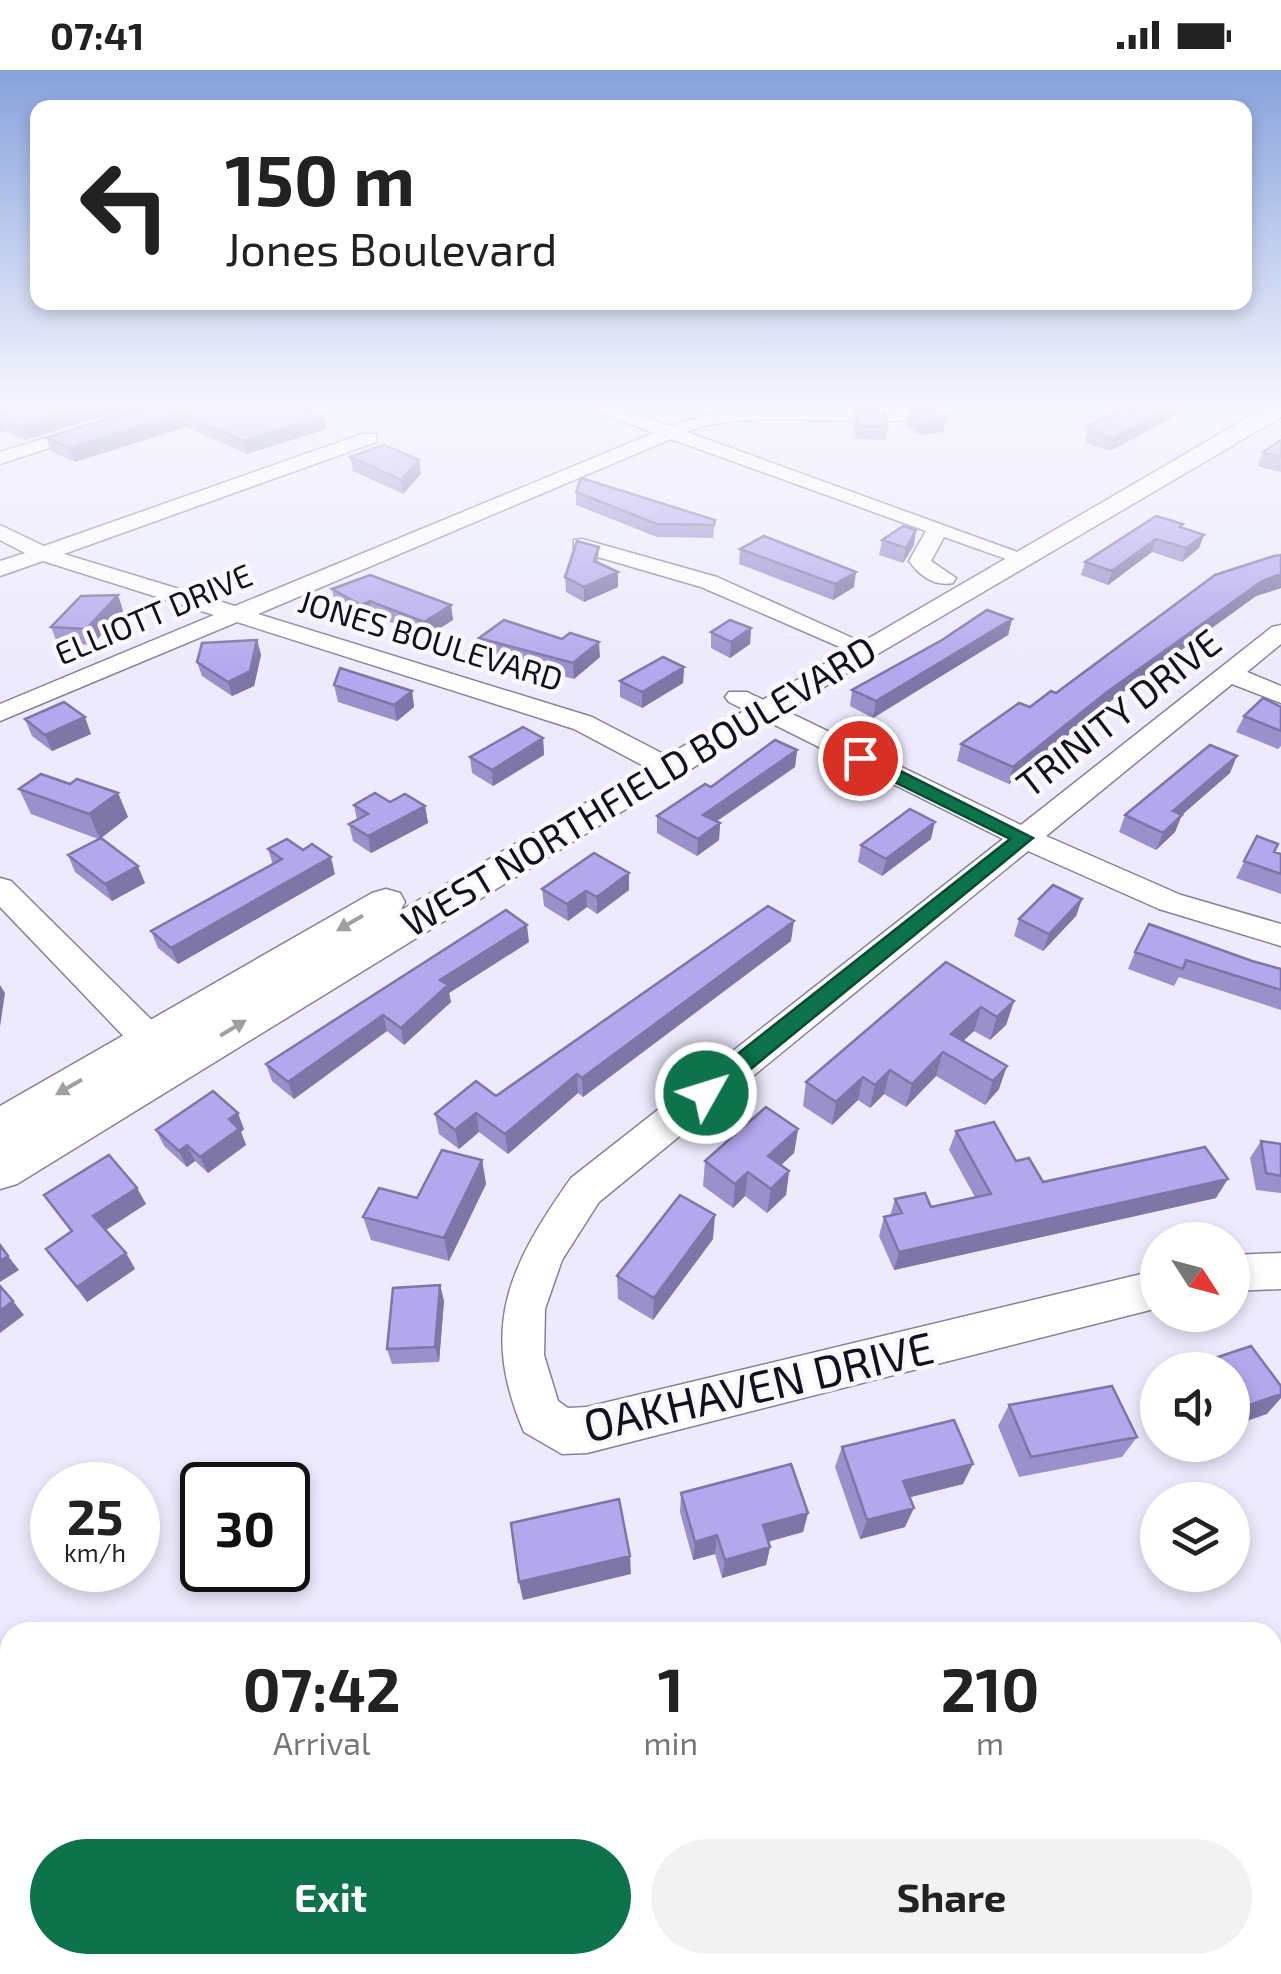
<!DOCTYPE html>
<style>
body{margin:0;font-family:"Exo 2",sans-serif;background:#f2f2f2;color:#222;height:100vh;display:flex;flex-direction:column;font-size:38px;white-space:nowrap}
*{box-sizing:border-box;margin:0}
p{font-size:32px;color:#767676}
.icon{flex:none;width:55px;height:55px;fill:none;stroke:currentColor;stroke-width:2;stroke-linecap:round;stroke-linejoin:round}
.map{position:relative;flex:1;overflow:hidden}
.side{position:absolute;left:0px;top:1552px;width:1282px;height:352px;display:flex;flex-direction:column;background:#fff;border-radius:30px 30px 0 0;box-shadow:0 5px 15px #0003}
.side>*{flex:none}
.top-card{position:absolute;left:30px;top:30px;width:1222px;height:210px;border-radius:20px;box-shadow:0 5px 15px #0003;background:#fff;color:#222;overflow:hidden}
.needle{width:65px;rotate:126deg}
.buttons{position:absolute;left:1140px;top:1152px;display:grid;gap:20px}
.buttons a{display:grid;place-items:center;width:110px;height:110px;border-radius:50%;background:#fff;box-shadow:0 5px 15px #0003;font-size:50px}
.speed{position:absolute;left:30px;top:1392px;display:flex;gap:20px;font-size:50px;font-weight:700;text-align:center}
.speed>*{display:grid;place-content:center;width:130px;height:130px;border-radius:50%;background:#fff;box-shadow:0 5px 15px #0003;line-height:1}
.speed small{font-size:25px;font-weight:400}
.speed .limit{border:5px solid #111;border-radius:15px;background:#fff;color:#111}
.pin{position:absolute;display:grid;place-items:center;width:85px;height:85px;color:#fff;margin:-42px;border:5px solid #fff;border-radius:50%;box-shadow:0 2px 10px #0007}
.me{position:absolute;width:110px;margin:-55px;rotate:51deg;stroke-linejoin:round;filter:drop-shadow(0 0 8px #0008)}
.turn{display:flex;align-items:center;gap:35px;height:210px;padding:0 30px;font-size:45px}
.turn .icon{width:130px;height:130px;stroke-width:2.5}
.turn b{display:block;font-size:70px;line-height:85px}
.eta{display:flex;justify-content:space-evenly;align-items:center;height:170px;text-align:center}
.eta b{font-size:60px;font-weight:700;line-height:70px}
.button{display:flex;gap:20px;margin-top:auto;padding:20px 30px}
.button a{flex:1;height:115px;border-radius:60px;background:#0d734a;color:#fff;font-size:40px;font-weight:700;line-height:115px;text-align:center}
.button a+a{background:#f2f2f2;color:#222}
.status{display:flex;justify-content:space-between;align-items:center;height:70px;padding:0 50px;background:#fff;direction:ltr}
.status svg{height:28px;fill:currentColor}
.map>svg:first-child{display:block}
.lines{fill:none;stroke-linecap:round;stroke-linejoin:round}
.minor-casing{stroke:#85819d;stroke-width:3}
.major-casing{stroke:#85819d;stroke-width:3}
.minor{fill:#fff;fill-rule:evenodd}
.major{fill:#fff;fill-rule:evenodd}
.wall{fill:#9a90cc}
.shaded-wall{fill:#7d76a6}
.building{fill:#b3a8ed;stroke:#7d76a6;stroke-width:2.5}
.oneway{fill:#a09fa3}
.route{fill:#0d734a;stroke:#084b30;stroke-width:2.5}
.labels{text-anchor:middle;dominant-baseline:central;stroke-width:9;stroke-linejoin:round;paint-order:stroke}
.far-street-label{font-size:32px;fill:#12101a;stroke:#f9f8ff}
.street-label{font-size:38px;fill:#12101a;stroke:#f9f8ff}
.near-street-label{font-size:45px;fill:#12101a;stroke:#f9f8ff}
</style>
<div class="status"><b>07:41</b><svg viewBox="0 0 49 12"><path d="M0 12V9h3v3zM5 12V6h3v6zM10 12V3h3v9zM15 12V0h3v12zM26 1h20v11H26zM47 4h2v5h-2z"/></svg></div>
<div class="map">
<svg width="1281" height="1904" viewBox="0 0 1281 1904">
<rect width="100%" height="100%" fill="#eceafc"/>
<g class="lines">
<defs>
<path id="minor" d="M159,333h28l-187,61v-12z
M578,333h26l66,23 61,-17h164l73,-6c-52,40 -205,-3 -281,29l347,126 -11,7 -79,-28 -13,24 25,17 -3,5c-19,4 -34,-8 -44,-22l17,-30 -255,-92 -413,175 334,103 85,44 4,6 -4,6h-20l-83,-44 -337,-107 -237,99v-17l214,-89 -171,-54 -43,15v-15l25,-8 -25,-13v-15l44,21 318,-112h14v8l-312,112 171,52 419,-173z
M582,469l135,38 160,72 -12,7 -9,-2 -155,-67 -127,-37v-10z
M1281,555v19l-34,28 34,14v17l-49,-19 -186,152 135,59 100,29v22l-122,-37 -131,-58 -429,351 -37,58 -17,49 -1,46 14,46 10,7 19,-1 571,-137v38l-571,145 -25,1 -38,-22c-45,-105 -15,-166 47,-254l432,-339 -274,-137 -4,-5 4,-5h18l274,133 251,-198z
M0,808l11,3 171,169 5,10 -5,10 -13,4 -13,-4 -156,-163z
M1281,1183v36l-49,2v-36z"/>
<path id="major" d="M1273,333h8v14l-405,238 -859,529 -17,5v-83l372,-213 14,-4 14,4 5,9 -5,9z"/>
</defs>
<use href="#minor" class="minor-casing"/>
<use href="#major" class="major-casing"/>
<use href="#minor" class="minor"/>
<use href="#major" class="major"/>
</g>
<path class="wall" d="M0,333h146l-121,37 -19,-9 -6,2z
M154,333l170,13 3,13 -80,25 -61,-27 -111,35 -24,-11 -5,-13z
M847,333h30v2h-29z
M882,333h34l-32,2z
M1132,338l-22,43 -25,-8 3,-17z
M908,340l35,22 -25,3 -13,-11z
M854,341l34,15 -2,14 -30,-1 -3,-14z
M1281,370v32l-24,-6 6,-14z
M350,387l69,3 2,14 -18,20 -50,-23z
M576,422l139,28 -2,18 -56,-1 -81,-32z
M1182,457l22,8 -5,13 -17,14 -30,-10 -44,33 -27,-10 4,-13z
M882,470l32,5 -11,18 -24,-8z
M599,477l-1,16 20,9v15l-34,15 -18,-10 -1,-15z
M740,479l114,38 -21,13 -94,-36z
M1281,485v33l-25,8 -155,112 -92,76 -52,-23 4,-17 95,-51z
M332,519l119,16 2,15 -26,16 -55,-21 -8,4 -29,-15z
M118,525l5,16 -31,34 -35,-2 -6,-16z
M1012,549l-4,16 -135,83 -23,-12 2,-16z
M751,558l-1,16 -20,14 -19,-10v-16z
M479,568l121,19 -26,22 -93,-25z
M257,570l4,15 -7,31 -22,10 -30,-20 -5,-14z
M684,597l-1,16 -41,25 -22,-11v-16z
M334,615l78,6 2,16 -17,14 -59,-19z
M1281,637v39l-3,3 -42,-17 8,-16z
M25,649l66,15 -39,17 -20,-15z
M543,668l1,17 -51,31 -21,-13 -2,-16z
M797,680l-2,17 -79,55 4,1 -1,17 -22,16 -40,-23v-17l54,-29z
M1230,703l-49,42 -6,17 -19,18 -37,-18 6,-17z
M70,714l48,9 10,24 -27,21 44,45 -33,18 -37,-29 -7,-17 30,-16 -67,-25 -12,-25z
M390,732l35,4 3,17 -57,30 -18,-12 -4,-17 8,-4 -3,-15z
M1257,766l17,16 7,2v40l-45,-16z
M931,769l-49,37 -24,-14 3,-17z
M268,779l67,25 -157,90 -20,-16 -7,-17 122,-66z
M542,819l87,1 -32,24 -10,-7 -19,14 -24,-15z
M1082,829l-6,17 -33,35 -29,-15 5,-17z
M791,871l-208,156 -5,-4 -70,61 -29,-22 -20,17 -20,-15 -4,-20 61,-18z
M529,872l-80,51 2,9 -47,43 -17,-14 -93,68 -22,-18 -6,-17z
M1135,882l117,9 29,8v41l-102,-33 -5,9 -46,-17z
M946,892l68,39 -8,24 -16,15 -16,-9 -11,10 36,48 -14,16 -49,-29 -30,31 -22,-13 -14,14 -12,-8 -26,25 -29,-19 3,-24z
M244,1059l-3,3 5,13 -38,28 -13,-12 -8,6 -23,-21 -8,-16z
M798,1059l-4,24 -13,12 8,6 -3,24 -19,18 -22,-17 -12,12 -30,-22 2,-25z
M956,1061l60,30 27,21 173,16 -322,72 -15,-34 5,-19 6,-1 5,-17 36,8 44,-10 -26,-47z
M1261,1071l20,3v49l-25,-3 -6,-32z
M482,1090l4,24 -37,77 -78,-21 -8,-23 54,-19z
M137,1118l9,16 -41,26 21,23 9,16 -48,33 -41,-53 25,-17 -27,-37z
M713,1169l-60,81 -35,-21 -1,-23z
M440,1215l4,16 -5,61 -47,2 -5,-15z
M1158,1316v21l-8,-11z
M1009,1335l128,32 -15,20 -103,20 -21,-51z
M842,1377l121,37 -53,13 -5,30 -45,12 -25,-72z
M681,1423l127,20 -5,19 -34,9 1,6 -4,18 -44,13 -7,-24 -22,6 -13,-48z"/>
<path class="shaded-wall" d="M99,333h47l-121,37 -5,-13z
M1179,333h20l-89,48 3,-13z
M182,344l4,13 -111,35 -5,-14z
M324,346l3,13 -80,25 -3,-13z
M0,348l6,13 -6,2z
M946,348l-3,14 -25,3 2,-14z
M419,390l2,14 -18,20 -2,-14z
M916,460l-2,15 -11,18 3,-15z
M1204,465l-5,13 -17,14 4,-14z
M1156,469l-4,13 -44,33 4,-14z
M618,502v15l-34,15v-15z
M856,502l-2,15 -21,13 2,-16z
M1281,504v14l-25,8 -155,112 -92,76 4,-17 94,-75 155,-111z
M118,525l5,16 -31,34 -6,-16z
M370,531l2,14 -8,4 -3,-14z
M451,535l2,15 -26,16 -3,-14z
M1012,549l-4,16 -135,83 3,-17z
M751,558l-1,16 -20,14 1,-16z
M257,570l4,15 -7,31 -22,10 -4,-14z
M599,572l1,15 -26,22 -1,-16z
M684,597l-1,16 -41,25v-16z
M412,621l2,16 -17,14 -3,-16z
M85,647l6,17 -39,17 -7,-16z
M543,668l1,17 -51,31 -1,-16z
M797,680l-2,17 -93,64 1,-16z
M1237,686l-7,17 -63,55 6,-17z
M118,723l10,24 -28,22 -11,-25z
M425,736l3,17 -57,30 -3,-17z
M1182,745l-7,17 -19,18 7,-17z
M935,752l-4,17 -49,37 4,-17z
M720,753l-1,17 -22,16 1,-17z
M331,787l4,17 -157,90 -7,-16z
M138,796l7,17 -33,18 -7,-17z
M629,803v17l-32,24v-17z
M586,821l1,16 -19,14 -1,-17z
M1082,829l-6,17 -33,35 6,-17z
M794,851l-3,20 -208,156 -1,-19z
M527,855l2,17 -80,51 2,9 -47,43 -3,-17 39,-48z
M0,915l5,8 -5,34z
M1014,931l-8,24 -16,15 7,-23z
M981,937l-7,24 -26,24 3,-21z
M383,945l4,16 -93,68 -6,-17z
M943,982l-7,24 -30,31 6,-23z
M1007,996l-8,23 -14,16 8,-24z
M890,1000l-6,24 -14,14 5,-23z
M577,1004l1,19 -70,61 -3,-20z
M863,1007l-5,23 -26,25 4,-23z
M238,1043l6,16 -3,3 5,13 -38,28 -8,-16 29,-38z
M476,1043l3,19 -20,17 -4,-19z
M798,1059l-4,24 -29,27 3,-24z
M187,1075l8,16 -8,6 -8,-16z
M482,1090l4,24 -37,77 -5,-23z
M789,1101l-3,24 -19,18 4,-24z
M748,1102l-3,24 -12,12 2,-24z
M1228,1109l-12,19 -322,72 5,-18z
M137,1118l9,16 -43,28 -10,-16z
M715,1145l-2,24 -60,81 1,-22z
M126,1183l9,16 -48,33 -10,-15z
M8,1186l11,14 -19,12v-21z
M440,1215l4,16 -5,61 -4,-15z
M13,1231l11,14 -24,18v-22z
M1281,1324v4l-14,16 -35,12v-15z
M973,1394l-10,20 -68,17 8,-20z
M914,1438l-9,19 -45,12 7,-19z
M808,1443l-5,19 -43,12 3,-19z
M717,1465l-2,19 -22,6 2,-18z
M770,1477l-4,18 -44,13 3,-18z
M630,1486l1,18 -108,26 -4,-18z"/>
<path class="building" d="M0,333h99l-79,24 -20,-9z
M154,333h138l32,13 -80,25 -62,-27 -112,34 -24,-10z
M1140,333h39l-66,35 -25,-8 5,-2 -5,-2 37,-20 7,2z
M934,337l12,11 -26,3 -12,-11z
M854,341h30l4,15h-30z
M1281,370v17l-18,-5z
M384,375l35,15 -18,20 -51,-23z
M581,408l134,42 -1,5 -57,-1 -81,-32z
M1156,446l27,8 -3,3 24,8 -18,13 -30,-9 -44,32 -27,-9z
M903,456l13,4 -10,18 -24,-8z
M764,466l92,36 -21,12 -95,-35z
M577,471l22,6 -5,14 24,11 -34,15 -19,-10z
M1281,485v19l-19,7 -155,111 -94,75 -52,-23 58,-41 11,4 21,-16 5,2 159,-118 59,-19z
M370,505l81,30 -27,17 -54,-21 -9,4 -29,-16z
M118,525l-32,34 -35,-2 30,-31z
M987,540l25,9 -136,82 -24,-11 90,-50z
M504,550l58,19 8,-6 29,9 -26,21 -94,-25z
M730,550l21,8 -20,14 -20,-10z
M257,570l-7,31 -22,11 -31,-20 5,-19z
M663,587l21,10 -42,25 -22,-11z
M340,598l72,23 -18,14 -60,-20z
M1263,628l18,9v24l-37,-15z
M64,632l21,15 -40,18 -20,-16z
M523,657l20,11 -51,32 -22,-13z
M775,670l22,10 -94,65 17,8 -22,16 -41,-23 48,-32 6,3z
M1210,675l27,11 -64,55 9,4 -19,18 -38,-18z
M41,704l29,10 7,-5 41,14 -29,21 -70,-25z
M375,723l15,9 15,-8 20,12 -57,30 -19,-12 19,-10 -14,-9z
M910,739l25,13 -49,37 -25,-14z
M1257,766l21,8 -4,8 7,2v20l-37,-13z
M101,768l37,28 -33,18 -37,-29z
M287,769l16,11 9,-6 19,13 -160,91 -20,-17 131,-72 -14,-10z
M594,783l35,20 -32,24 -11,-6 -19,13 -25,-15z
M1053,815l29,14 -33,35 -30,-15z
M768,836l26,15 -212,157 -5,-4 -72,60 -29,-21 -21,17 -20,-16 41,-33 20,15z
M506,840l21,15 -87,55 8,5 -47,43 -18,-13 -95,67 -22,-18z
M1149,854l103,37 29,8v21l-95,-30 -3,9 -48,-17z
M946,892l68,39 -17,16 -16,-10 -30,27 56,32 -14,15 -50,-29 -31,32 -22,-14 -15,15 -12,-8 -27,25 -30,-20z
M213,1021l25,22 -9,6 10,10 -39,28 -13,-12 -8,6 -23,-21z
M766,1037l32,22 -30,27 21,15 -18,18 -23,-17 -13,12 -30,-23z
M994,1052l22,39 13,-3 14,24 162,-35 23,32 -329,73 -15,-35 18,-4 -7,-14 30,-6 6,14 60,-13 -35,-63z
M1261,1071l20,3v32l-15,-3z
M442,1080l40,10 -38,78 -81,-21 16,-29 38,10z
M109,1085l28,33 -44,28 33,37 -49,34 -31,-38 26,-18 -28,-36z
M680,1125l35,20 -61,83 -37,-22z
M0,1175l8,11 -8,5z
M440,1215l-5,62 -48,2 6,-61z
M0,1216l13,15 -13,10z
M1251,1276l30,40v8l-49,17v-41h-53z
M1112,1316l25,51 -106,20 -22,-52z
M954,1350l19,44 -70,17 11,27 -47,12 -25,-73z
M791,1394l17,49 -45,12 7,22 -45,13 -8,-25 -22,7 -14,-49z
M619,1429l11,57 -111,26 -8,-59z"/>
<defs><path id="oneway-solid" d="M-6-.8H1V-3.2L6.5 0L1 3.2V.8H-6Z" transform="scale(2.5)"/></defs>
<g class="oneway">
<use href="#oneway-solid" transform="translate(350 853) rotate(150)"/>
<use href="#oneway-solid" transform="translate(233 958) rotate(-31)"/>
<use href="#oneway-solid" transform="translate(69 1017) rotate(150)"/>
</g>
<linearGradient id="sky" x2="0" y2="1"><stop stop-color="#86a2dc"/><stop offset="0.56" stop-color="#f6f6fe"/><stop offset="1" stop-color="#f6f6fe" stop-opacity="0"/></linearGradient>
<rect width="1281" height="600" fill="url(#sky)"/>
<path class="route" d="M854,684h13l166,84 -319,261h-17l-3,-6 3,-7 313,-247 -156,-77z"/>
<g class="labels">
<g class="far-street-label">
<text transform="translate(153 543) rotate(-23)">ELLIOTT DRIVE</text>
<text transform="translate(431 569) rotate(17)">JONES BOULEVARD</text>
</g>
<g class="street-label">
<text transform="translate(1118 642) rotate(-38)">TRINITY DRIVE</text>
<text transform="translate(638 715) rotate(-31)">WEST NORTHFIELD BOULEVARD</text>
</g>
<g class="near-street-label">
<text transform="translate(758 1315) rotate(-13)">OAKHAVEN DRIVE</text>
</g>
</g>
</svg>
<div class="buttons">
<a><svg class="needle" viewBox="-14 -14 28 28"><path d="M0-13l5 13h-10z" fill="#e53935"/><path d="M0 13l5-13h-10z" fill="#767676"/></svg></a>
<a><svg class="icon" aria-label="sound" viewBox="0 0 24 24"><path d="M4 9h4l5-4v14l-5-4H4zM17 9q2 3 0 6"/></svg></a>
<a><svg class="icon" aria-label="layers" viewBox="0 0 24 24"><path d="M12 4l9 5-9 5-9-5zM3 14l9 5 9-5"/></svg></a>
</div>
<div class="speed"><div>25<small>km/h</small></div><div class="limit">30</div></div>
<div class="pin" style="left:860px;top:688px;background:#d93025"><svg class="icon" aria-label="arrive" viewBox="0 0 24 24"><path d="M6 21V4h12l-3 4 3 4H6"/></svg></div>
<svg class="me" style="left:706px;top:1023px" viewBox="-20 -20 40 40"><circle r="17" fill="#0d734a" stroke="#fff" stroke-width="3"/><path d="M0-11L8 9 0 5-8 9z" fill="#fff"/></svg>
<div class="top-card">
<div class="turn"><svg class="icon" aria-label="left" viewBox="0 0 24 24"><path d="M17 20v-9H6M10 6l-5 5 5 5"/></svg><div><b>150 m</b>Jones Boulevard</div></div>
</div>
<section class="side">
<div class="eta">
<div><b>07:42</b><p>Arrival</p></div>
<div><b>1</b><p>min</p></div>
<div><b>210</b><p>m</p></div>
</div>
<div class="button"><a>Exit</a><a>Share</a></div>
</section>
</div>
